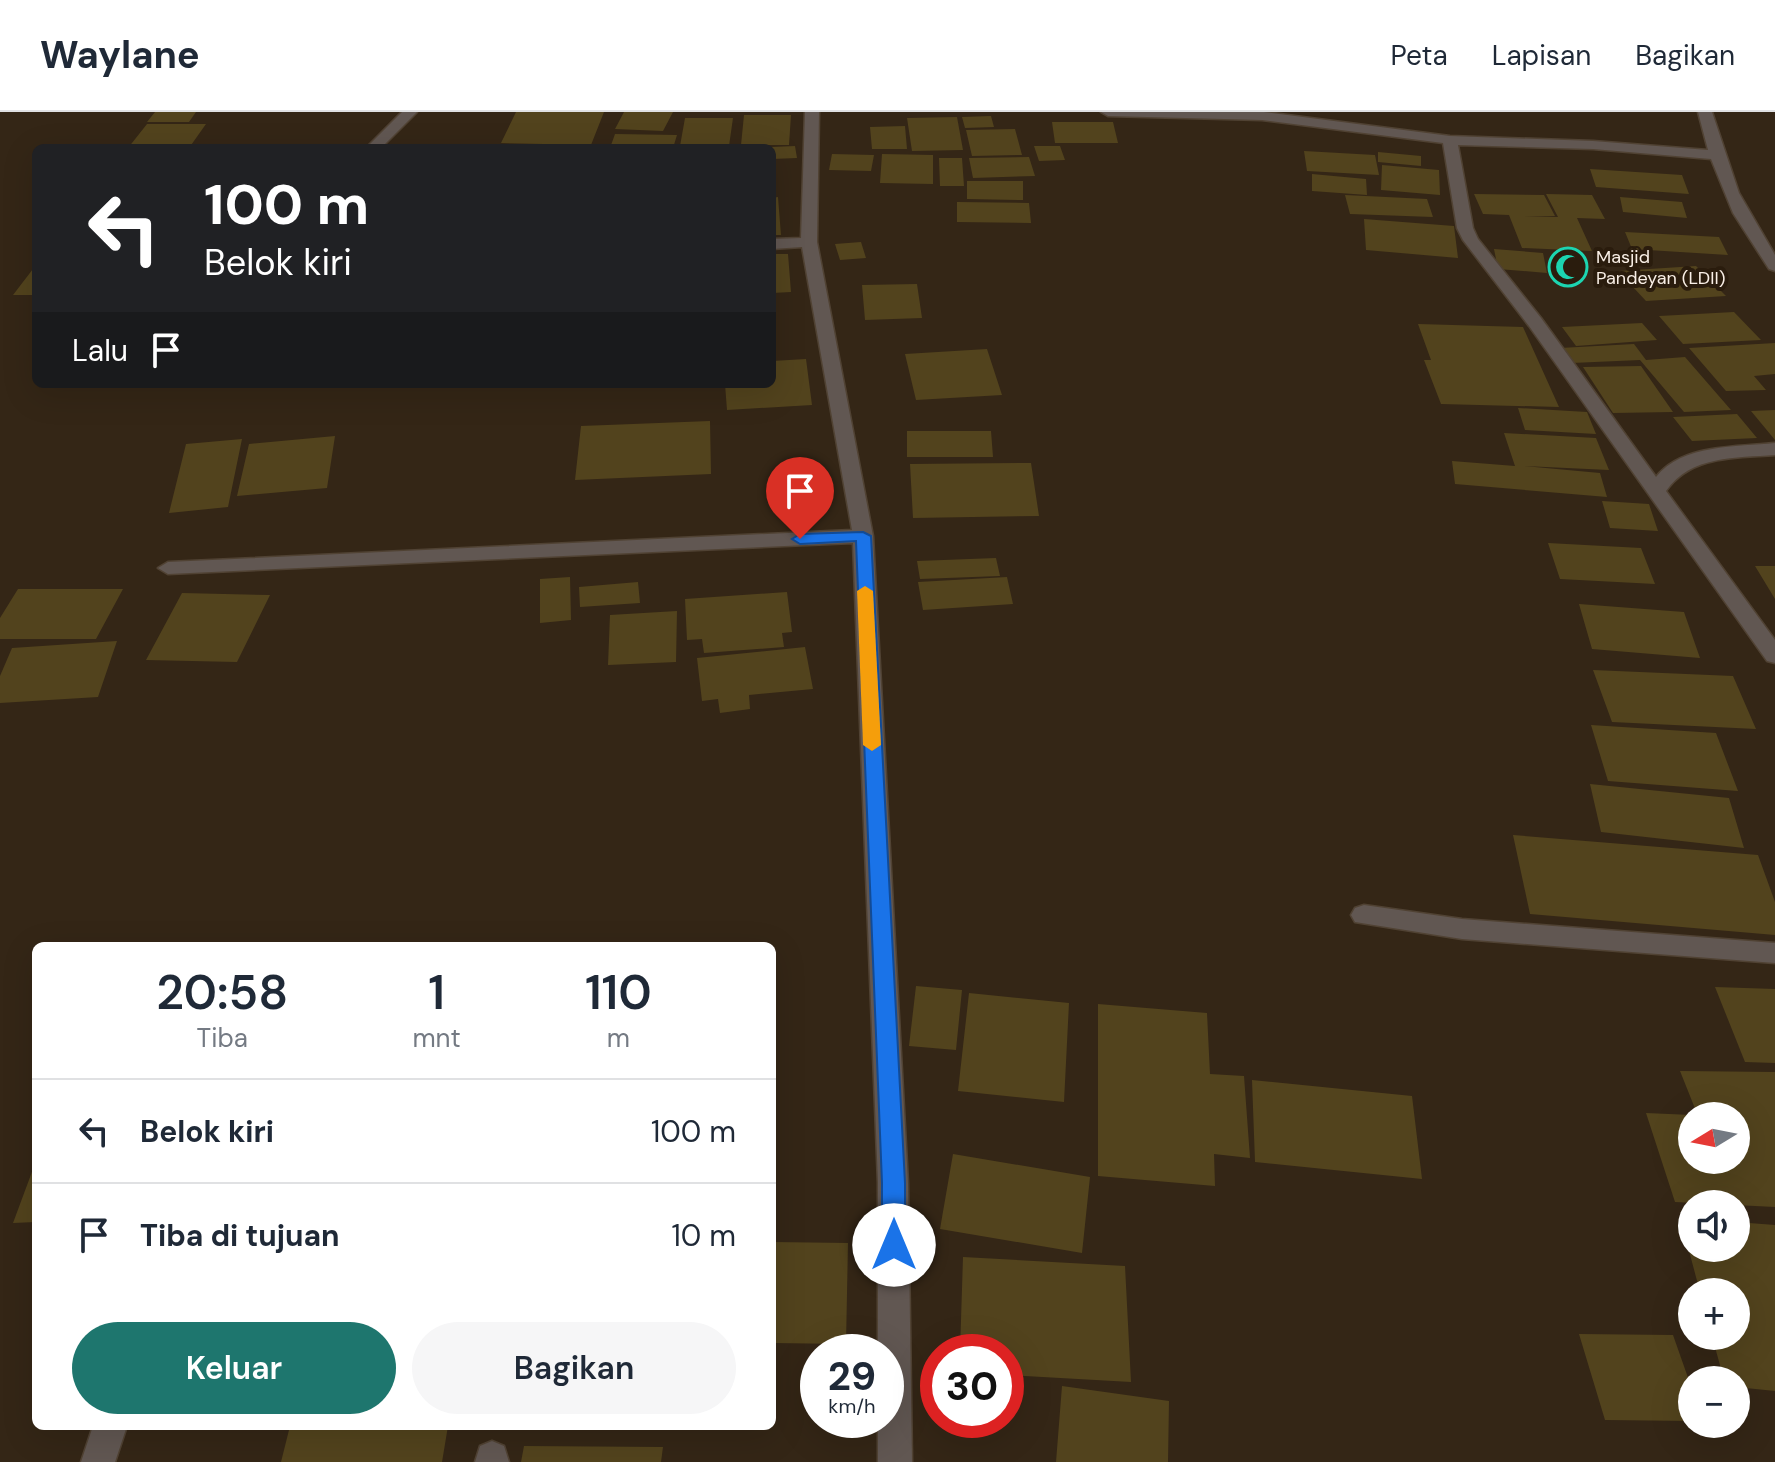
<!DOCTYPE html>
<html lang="id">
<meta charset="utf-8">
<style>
body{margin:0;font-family:"DM Sans",sans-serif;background:#f6f6f7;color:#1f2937;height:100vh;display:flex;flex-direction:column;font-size:30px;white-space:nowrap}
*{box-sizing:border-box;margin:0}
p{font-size:26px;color:#747a83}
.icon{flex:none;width:44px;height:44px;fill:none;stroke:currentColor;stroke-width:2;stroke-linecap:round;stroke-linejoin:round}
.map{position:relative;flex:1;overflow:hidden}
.panel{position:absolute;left:32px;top:830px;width:744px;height:488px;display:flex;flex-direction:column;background:#fff;border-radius:12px;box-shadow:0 8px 32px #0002}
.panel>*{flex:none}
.banner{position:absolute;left:32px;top:32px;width:744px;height:244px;border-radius:12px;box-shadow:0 8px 32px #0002;background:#202124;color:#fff;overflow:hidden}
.needle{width:52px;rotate:260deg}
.buttons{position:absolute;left:1678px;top:990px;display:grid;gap:16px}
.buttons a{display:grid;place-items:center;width:72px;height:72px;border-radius:50%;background:#fff;box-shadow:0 8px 32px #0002;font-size:40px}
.speed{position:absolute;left:800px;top:1222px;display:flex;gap:16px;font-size:40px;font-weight:700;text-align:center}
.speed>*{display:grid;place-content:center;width:104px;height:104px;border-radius:50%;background:#fff;box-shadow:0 8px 32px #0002;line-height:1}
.speed small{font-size:20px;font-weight:400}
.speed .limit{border:12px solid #d22;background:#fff;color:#111}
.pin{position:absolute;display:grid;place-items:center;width:68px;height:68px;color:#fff;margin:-82px -34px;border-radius:50% 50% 50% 0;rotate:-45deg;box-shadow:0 0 8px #0007}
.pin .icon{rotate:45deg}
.me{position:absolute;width:88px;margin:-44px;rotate:0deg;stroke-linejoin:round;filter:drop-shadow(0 0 6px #0008)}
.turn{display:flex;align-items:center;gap:28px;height:168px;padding:0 40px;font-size:36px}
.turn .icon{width:104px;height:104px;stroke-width:2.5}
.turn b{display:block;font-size:56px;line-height:68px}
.then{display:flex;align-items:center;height:76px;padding:0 40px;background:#0003;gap:16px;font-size:30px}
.eta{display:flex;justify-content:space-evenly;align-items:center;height:136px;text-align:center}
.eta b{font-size:48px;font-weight:600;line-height:56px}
.action{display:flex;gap:16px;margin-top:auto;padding:16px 40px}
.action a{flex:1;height:92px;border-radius:48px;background:#1e766e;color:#fff;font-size:32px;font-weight:600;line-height:92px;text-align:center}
.action a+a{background:#f6f6f7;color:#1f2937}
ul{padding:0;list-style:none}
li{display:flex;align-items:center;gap:24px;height:104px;padding:0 40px;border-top:2px solid #e0e1e3}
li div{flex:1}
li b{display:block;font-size:30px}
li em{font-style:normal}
header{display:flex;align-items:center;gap:48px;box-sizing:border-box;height:112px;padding:0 40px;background:#fff;border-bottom:2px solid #e0e1e3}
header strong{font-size:38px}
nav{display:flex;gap:44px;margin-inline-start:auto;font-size:28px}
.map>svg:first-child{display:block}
.building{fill:#52431d}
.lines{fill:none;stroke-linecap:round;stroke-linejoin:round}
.minor-casing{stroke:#504233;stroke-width:3}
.minor{fill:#615752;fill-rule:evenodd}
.route{fill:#1a73e8;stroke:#114b97;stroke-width:2}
.slow{fill:#f59e0b}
.labels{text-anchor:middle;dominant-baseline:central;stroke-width:8;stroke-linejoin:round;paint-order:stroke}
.far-poi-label{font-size:18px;fill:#faf0e7;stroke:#2a1c0d;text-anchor:start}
</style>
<header>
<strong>Waylane</strong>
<nav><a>Peta</a><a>Lapisan</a><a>Bagikan</a></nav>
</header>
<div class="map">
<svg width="1775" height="1350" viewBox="0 0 1775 1350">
<rect width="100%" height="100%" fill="#342616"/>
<path class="building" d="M155,0h41l-7,10h-42z
M516,0h88l-13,33 -90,-2z
M624,0h49l-10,19 -48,-2z
M744,3h47l-2,30h-48z
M991,4l3,11 -29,1 -3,-11z
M957,5l6,33 -51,1 -5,-33z
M685,6h48l-4,28h-49z
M1052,10h61l5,21h-63z
M147,12h59l-17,24h-61z
M905,14l2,23h-35l-2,-22z
M1015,17l7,26 -50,1 -6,-26z
M615,22l62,1 -4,13h-63z
M795,34l2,12 -25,1v-12z
M1034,34h26l5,14 -26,1z
M1304,39l71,4 4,20 -72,-4z
M1378,40l43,4v10l-43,-4z
M832,42l42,1 -3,16 -42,-1z
M882,42l51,1v29l-53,-1z
M1029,45l6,19 -62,2 -4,-20z
M939,46h23l2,28h-24z
M1382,53l57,5 1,25 -59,-5z
M1590,57l92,6 7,19 -93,-7z
M1312,62l54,5 1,16 -55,-4z
M967,69h56v19l-56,-1z
M1474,82l70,1 11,21h-31l34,1 -12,-23 46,1 13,24 -28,-1 15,33 -70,-3 -13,-33 -26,-1z
M1345,83l82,4 6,18 -83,-3z
M778,85l3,38h-9v-37z
M1620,85l62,5 5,16 -64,-6z
M957,90l72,1 2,20 -74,-1z
M1364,107l90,7 4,32 -92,-8z
M1625,120l94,5 9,18 -96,-6z
M861,130l5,16 -26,2 -5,-16z
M1494,137l49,4 4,20 -49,-4z
M772,142h16l3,38 -19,1z
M36,153v30h-23z
M1696,154l30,30 -80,5 -28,-30z
M917,172l5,34 -57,2 -3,-35z
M1734,200l27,28 -78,4 -24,-28z
M1642,211l15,17 -81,6 -14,-19z
M1418,212l105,3 36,80 -118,-3 -17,-44h7z
M1775,231v31l-21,2 12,14 -40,1 -37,-43z
M1634,232l12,16 39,-3 46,53 -47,2 -44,-52 -68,3 -12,-15z
M987,237l15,46 -86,5 -11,-46z
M806,247l6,46 -85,5 -2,-26h47v-23z
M1641,254l32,46 -60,1 -30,-46z
M1518,296l69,4 9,22 -71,-4z
M1775,298v30l-24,-29z
M1737,302l20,24 -65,3 -19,-24z
M710,309l1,53 -136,6 6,-54z
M907,319h84l2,26h-86z
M1504,321l92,5 13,32 -86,-4 77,7 7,24 -152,-13 -3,-23 63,5z
M335,324l-8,52 -90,8 12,-52z
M242,327l-14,68 -59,6 17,-69z
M1031,351l8,53 -126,2 -3,-54z
M1602,389l47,3 9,27 -48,-3z
M1548,431l93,5 14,36 -95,-5z
M996,446l4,18 -80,3 -3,-18z
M1755,454h20v33z
M570,465l1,43 -31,3v-44z
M1007,465l6,27 -90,6 -5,-28z
M638,470l2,21 -60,4 -1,-20z
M18,477h105l-27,50h-96v-21z
M787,480l5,40 -10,1 2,14 -80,6 -2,-14 -15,1 -2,-41z
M182,481l88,2 -33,67 -91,-2z
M1579,492l105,8 16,46 -108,-9z
M677,499l-1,51 -68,3 2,-50z
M117,529l-19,56 -98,6v-27l12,-28z
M805,535l8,42 -64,6 1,14 -30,4 -2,-14 -16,2 -5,-43z
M1593,558l140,6 23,53 -144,-7z
M1591,613l125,8 22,58 -130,-10z
M1590,672l139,14 15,50 -143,-16z
M1513,723l245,20 17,47v33l-245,-21z
M916,874l46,4 -6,60 -47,-4z
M1715,875l60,2v74l-30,-1z
M969,881l100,10 -5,99 -106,-11z
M1098,892l109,9 3,61 34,2 6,82 -36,-4 1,32 -117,-10z
M1680,959l95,1v135l-100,-5 -29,-89 46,2v45h44v-44h-38z
M1252,968l160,16 10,83 -167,-17z
M953,1042l137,23 -8,76 -142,-24z
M36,1049v61l-23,1z
M1680,1105l12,1v30h44v-26l39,3v166l-39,-4v-7h-12l-12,-44h24v-44h-36z
M772,1130l76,1 -2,101 -74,-1z
M963,1145l162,9 6,116 -125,-7v-23h-46z
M1579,1222l94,1 19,54v32l-87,-1z
M1062,1274l107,15 -1,61h-112z
M290,1314h158l-6,36h-161z
M524,1334l139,1 -2,15h-140z"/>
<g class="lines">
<defs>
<path id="minor" d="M402,0h15l-36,36h-15z
M805,0h14l-2,130 56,294 35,647 4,279h-34v-42h8v-68h-8v-169l-25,-640 -685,31 -10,-6 10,-6 684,-32 -50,-283 -30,2v-10l29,-1z
M1101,0h163l186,24 143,5 115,9 -10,-38h14l27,81 36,62v16l-6,-2 -36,-56 -22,-54 -118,-10 -135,-4 15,83 5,11 63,79 115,159c26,-33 81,-30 119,-34v12c-39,3 -84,0 -109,36l109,149v23l-8,-2 -238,-335 -66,-86 -6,-12 -14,-85 -181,-23 -154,-4z
M1364,793l98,14 313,24v20l-313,-24 -107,-17 -4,-7 4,-7z
M93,1314h34l-12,36h-34z
M492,1329l12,5 5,16h-34l5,-16z"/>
</defs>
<use href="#minor" class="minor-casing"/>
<use href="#minor" class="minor"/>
</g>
<path class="route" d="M863,420l8,4 34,647v62l-3,7 -8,3 -9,-3 -3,-7v-62l-26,-642 -56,3 -8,-5 8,-5z"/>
<path class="slow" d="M865,474l8,5 8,154 -9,6 -9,-6 -6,-154z"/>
<defs>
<symbol id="mosque-ring" viewBox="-11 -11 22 22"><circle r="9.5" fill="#2a1c0d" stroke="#1cd5b1" stroke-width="1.5"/><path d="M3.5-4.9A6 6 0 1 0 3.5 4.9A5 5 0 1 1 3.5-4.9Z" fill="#1cd5b1"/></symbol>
</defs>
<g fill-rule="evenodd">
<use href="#mosque-ring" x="1546" y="133" width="44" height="44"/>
</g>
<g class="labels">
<g class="far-poi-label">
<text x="1596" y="145">Masjid<tspan x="1596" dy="21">Pandeyan (LDII)</tspan></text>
</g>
</g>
</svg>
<div class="buttons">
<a><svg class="needle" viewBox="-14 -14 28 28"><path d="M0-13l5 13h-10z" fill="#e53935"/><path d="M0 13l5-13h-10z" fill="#747a83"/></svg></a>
<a><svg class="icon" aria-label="sound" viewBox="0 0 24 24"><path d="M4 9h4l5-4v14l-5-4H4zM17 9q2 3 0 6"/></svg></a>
<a>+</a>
<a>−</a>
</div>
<div class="speed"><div>29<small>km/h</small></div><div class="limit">30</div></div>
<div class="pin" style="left:800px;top:427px;background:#d93025"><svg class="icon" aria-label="arrive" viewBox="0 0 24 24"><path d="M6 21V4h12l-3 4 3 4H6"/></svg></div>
<svg class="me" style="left:894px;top:1133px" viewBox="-20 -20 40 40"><circle r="19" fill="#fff"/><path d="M0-13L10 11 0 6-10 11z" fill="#1a73e8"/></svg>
<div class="banner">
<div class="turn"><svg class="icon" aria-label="left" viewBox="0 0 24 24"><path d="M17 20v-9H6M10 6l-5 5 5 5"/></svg><div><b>100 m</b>Belok kiri</div></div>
<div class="then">Lalu<svg class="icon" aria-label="arrive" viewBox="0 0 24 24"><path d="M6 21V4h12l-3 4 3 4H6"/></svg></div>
</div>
<section class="panel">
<div class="eta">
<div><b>20:58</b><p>Tiba</p></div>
<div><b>1</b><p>mnt</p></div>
<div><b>110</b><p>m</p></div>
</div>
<ul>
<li><svg class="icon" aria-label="left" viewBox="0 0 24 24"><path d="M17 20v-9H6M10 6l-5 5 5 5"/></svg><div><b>Belok kiri</b></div><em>100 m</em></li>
<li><svg class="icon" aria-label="arrive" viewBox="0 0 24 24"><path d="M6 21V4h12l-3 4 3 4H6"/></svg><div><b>Tiba di tujuan</b></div><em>10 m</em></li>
</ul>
<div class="action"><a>Keluar</a><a>Bagikan</a></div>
</section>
</div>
